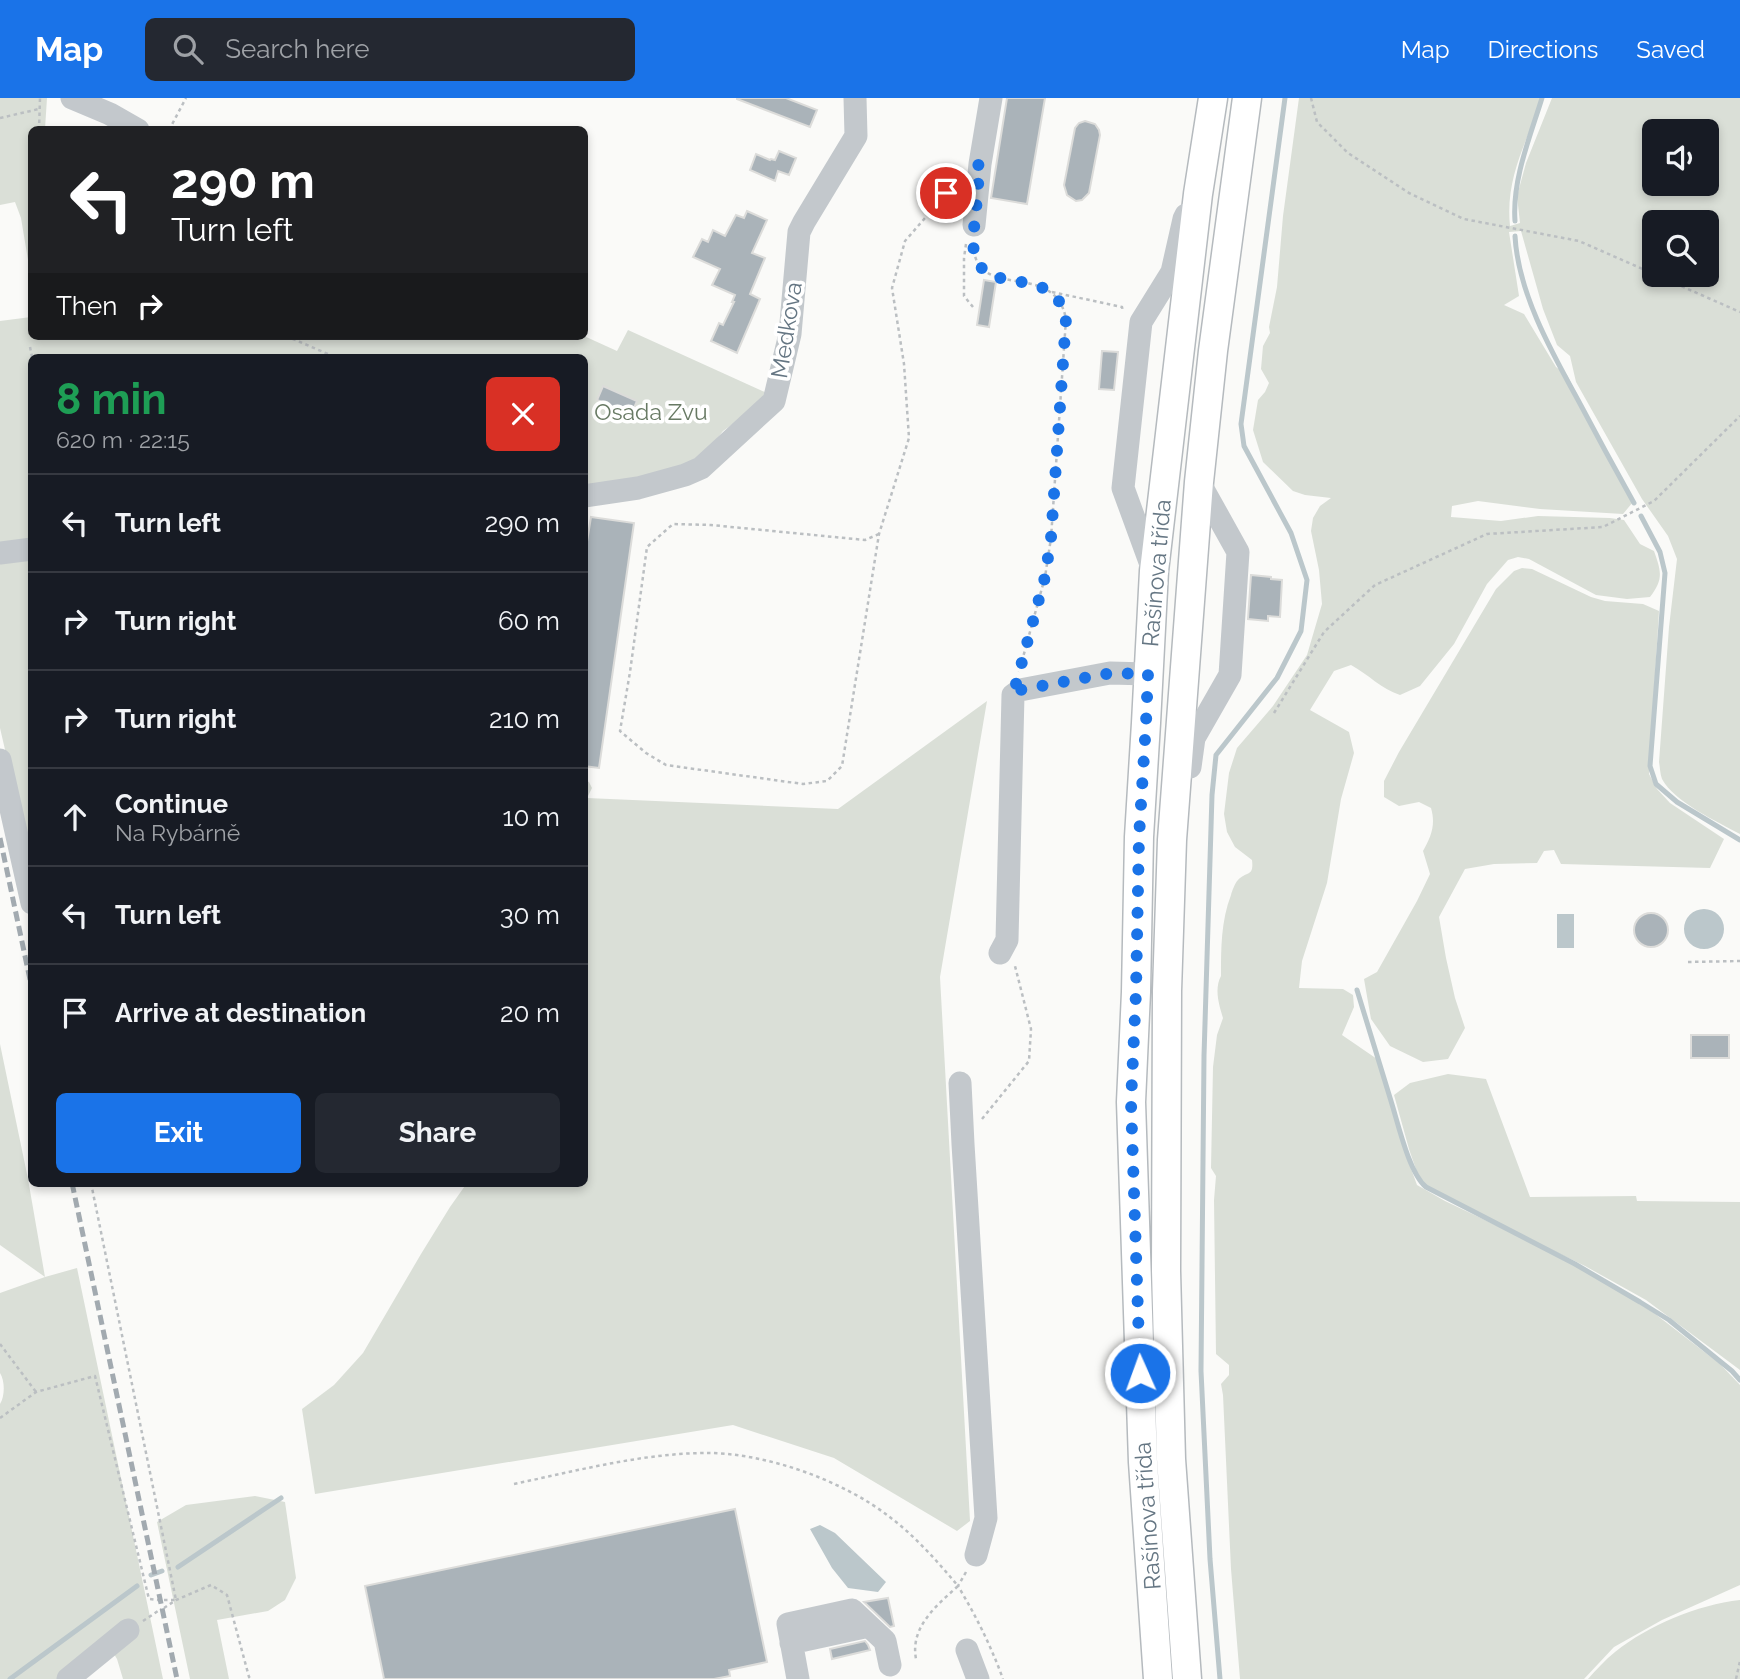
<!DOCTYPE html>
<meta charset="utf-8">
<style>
body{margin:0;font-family:Raleway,sans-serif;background:#242831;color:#f1f3f6;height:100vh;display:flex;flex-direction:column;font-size:26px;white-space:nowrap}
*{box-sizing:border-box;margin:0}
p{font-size:23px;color:#9ea1a6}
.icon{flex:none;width:38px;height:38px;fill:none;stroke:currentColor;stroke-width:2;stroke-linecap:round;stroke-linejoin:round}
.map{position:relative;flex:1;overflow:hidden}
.details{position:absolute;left:28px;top:256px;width:560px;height:833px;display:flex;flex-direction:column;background:#171b24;border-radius:10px;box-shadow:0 4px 10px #0003}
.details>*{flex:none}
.hud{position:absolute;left:28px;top:28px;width:560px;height:214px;border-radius:10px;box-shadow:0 4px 10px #0003;background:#202124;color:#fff;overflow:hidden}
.controls{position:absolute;left:1642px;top:21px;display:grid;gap:14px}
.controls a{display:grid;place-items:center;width:77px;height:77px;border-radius:10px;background:#171b24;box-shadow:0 4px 10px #0003;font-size:35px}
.pin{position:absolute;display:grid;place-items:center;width:60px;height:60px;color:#fff;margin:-30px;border:4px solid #fff;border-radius:50%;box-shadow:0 2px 7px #0007}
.me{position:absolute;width:77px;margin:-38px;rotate:358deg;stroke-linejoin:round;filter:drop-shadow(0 0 5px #0008)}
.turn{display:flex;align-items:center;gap:24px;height:147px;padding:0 28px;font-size:32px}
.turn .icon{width:91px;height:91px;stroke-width:2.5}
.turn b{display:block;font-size:49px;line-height:60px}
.then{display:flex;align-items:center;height:66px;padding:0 28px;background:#0003;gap:14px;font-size:26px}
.round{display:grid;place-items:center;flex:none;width:74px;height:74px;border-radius:10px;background:#242831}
.summary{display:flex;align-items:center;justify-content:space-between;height:119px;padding:0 28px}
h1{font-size:42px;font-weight:700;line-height:52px;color:#1e9e55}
.cta{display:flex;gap:14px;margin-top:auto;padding:14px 28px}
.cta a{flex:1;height:80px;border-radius:10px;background:#1a73e8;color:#fff;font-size:28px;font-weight:700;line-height:80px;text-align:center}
.cta a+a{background:#242831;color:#f1f3f6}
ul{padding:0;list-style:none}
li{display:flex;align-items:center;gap:21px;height:98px;padding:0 28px;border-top:2px solid #363941}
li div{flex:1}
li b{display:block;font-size:26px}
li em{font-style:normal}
header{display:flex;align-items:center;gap:42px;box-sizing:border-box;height:98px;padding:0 35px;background:#1a73e8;color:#fff}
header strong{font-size:33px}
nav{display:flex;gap:38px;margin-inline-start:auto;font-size:24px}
.search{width:490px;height:63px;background:#242831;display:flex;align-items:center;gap:18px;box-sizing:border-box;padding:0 24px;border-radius:10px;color:#9ea1a6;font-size:26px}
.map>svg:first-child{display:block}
.green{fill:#dadfd7;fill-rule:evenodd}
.water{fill:#bbc7cb}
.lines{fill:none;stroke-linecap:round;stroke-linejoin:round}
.stream{stroke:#bbc7cb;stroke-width:5}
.building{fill:#aab3b9;stroke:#dcdcda;stroke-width:2}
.major-casing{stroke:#b5babe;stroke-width:31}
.path{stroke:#bbbfc2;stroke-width:2.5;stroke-dasharray:3.5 3.5;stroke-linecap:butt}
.minor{stroke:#c3c8cc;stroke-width:23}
.major{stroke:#fff;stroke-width:28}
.rail{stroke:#a2aab0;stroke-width:5;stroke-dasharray:10 5;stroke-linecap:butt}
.route{stroke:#1a73e8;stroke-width:12;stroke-dasharray:0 21.6}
.labels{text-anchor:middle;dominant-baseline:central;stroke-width:7;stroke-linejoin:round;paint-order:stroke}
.street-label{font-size:23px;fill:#657683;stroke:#fff}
.park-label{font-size:23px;fill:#687a64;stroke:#fff}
</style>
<header>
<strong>Map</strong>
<div class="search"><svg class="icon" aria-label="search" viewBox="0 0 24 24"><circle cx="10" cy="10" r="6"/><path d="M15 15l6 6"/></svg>Search here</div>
<nav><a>Map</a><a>Directions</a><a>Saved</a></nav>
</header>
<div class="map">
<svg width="1740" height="1581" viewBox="0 0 1740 1581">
<rect width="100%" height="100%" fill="#fafaf8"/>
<path class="green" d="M0,0h47l-2,31 -13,1 -1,148 -10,-60 -6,-16 -15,3z
M1299,0h243c-15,44 -37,79 -32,128l10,-3 -3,-27 9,-33 26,-65h188v736c-22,-12 -66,-32 -78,-55 -2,-5 -2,-12 -3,-17l10,-135 8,-68 -9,-23 -26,-37 -66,-117 -6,-26 -13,-11 -14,-36 -22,-78 -12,1 10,64 -15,9 20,9 32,53 11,8 66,127 -10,12 -83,-5 -62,-8 -26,5 -1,11 50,4 37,-5 72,2 14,2 16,24 14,7c7,20 10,28 -4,46l-23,2 -31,-4 -67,-36 -11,-2 -10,3 -21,24 -33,60 -34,42 -20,9c-19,-6 -32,-21 -49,-30l-17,6 -24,39 39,22 5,21 -13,46 -14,84 -25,78 -3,27 44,1 10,6 1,12 -12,28 35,24 29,96 11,30 28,16 84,40 70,37 55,35 66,51 20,21v200l-78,35 -48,27 -30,32h-344l-9,-110 -8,-174 -2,-11 8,-9v-10l-13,-11 -2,-154 2,-24 -5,-8 2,-101 4,-32 6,-17c-4,-13 -9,-29 -2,-42 0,-28 0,-55 10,-81 1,-4 4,-12 7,-15 9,-9 16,-3 14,-20l-17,-13 -8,-15 -3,-18 5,-41 8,-25 36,-42 34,-51 15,-51 -3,-34 -8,-39 2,-13 7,-12 11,-8 -26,-3 -12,-4 -30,-29 -10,-32 5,-30 7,-8 4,-9 -8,-14 2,-23 7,-13 -1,-6 8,-40 6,-71zM1654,33h52v53h-52zM1654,124h52v53h-52z
M31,219l1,19h552l33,15 11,-21 141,64 -18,17 -28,20 -27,34 -80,20 -31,-1 -1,-127h-552l-1,505 -31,-134v-407z
M1522,470l10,1 59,28 14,4 38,3 16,7 -10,163 8,15 13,14 54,36 -14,29 -149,-4 -7,-14 -10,1 -7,12 -43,1 -29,5 -26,48 7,41 9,40 10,30 -17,31 -25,3 -33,-16 -19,-27 -7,-40 13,-7 40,-71 13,-27 -7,-23c8,-14 13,-26 8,-43l-12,-6 -20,4 -15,-9v-16l15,-29 97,-163 18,-18z
M987,603l-47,276 30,544 -13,10 -123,-73 -101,-33 -418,69 -13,-85 32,-24 29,-32 58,-99 29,-47 17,-24h117l1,-403 4,2 3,6 -5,10 251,11z
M0,946l28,135 17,98 32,-9 86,411h-40l-6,-20 -6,-10 -39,30h-72v-275c5,-8 5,-23 0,-31v-80l45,-16 -45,-32z
M1448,976l38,5 44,118 106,-1 1,5 103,1v168l-94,-70 -61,-34 -143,-69 -22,-16 -11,-32 -15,-54 16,-12z
M255,1398l30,6 11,76 -11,22 -17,11 -51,9 12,59h-39l-33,-157 29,-17z
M1740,1502v79h-152c8,-9 17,-19 27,-27 34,-27 82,-47 125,-52z"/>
<path class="water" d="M1684 831a20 20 0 1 1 40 0a20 20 0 1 1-40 0Z
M1557,816h17v34h-17z
M820,1427l15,8 51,49 -8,10 -30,-4 -16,-20 -22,-39z"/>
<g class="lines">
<path class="stream" d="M1515,123c-3,-41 15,-84 27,-123
M1515,138c3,56 36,115 63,164 18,34 37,69 56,103
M1641,418l19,36 5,21 -15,193 6,18 21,18 63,38
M1357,892c11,37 23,74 34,111 7,22 18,72 35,86l149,77 65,38 29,18 63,51 8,9
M178,1469l103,-69
M151,1477l11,-4
M10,1581l127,-93
M1220,1581l-10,-120 -9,-188 3,-315 8,-261 4,-40 61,-77 24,-47 6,-51 -16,-47 -47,-87 -3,-22 44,-326"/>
</g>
<path class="building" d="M737,0h49l31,12 -7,17 -73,-28z
M1007,0h38l-18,106 -36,-6z
M1085,23l10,3 4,6 1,5 -11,58 -7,7 -6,1 -9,-6 -3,-10 11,-57 4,-5z
M779,53l17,7 -7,17 -11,-4 -3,10 -25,-11 6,-16 14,6 1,-1 4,1z
M747,113l20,9 -15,33 13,5 -15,36 10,5 -23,54 -26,-12 8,-18 4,2 11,-23h-2l3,-7 -23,-10 8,-16 -27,-12 9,-18 6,3 5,-12 12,6 11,-21 8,3z
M984,182l12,2 -7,45 -12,-2z
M1102,253l16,1 -4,38 -15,-1z
M603,288l34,15 -6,14 -34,-15z
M591,419l43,6 -35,245 -15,-2v-206z
M1251,477l20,2v2l11,1 -2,37 -12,-1v5l-20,-2z
M1634 832a17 17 0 1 1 34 0a17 17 0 1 1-34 0Z
M1691,937h38v23h-38z
M735,1411l32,153 -38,8 1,6 -16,3h-330l-19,-93z
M888,1500l6,28 -4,1 -26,-25z
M865,1543l3,4 2,5 -38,9 -2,-10z"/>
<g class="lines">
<defs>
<path id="major" d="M1158,1581l-15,-217 -12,-360 5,-110 3,-155 7,-114 8,-152 44,-377 15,-96
M1187,1581l-16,-220 -5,-188 1,-280 5,-151 27,-358 14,-131 34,-253"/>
</defs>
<use href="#major" class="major-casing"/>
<path class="path" d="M1311,0l6,24 31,31 61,40 55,26 115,22 75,33
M0,20l39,-9
M39,32l1,-32
M169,32l17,-32
M973,145c2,62 81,14 93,76l-15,219 -6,39 -26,95
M966,146l-2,14v38l9,11
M1656,177l84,37
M1052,194l70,15 1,5
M584,211l6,2
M286,238l49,21
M30,249l2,10
M879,436l-14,6 -154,-15 -38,-1 -26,23 -17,125 -10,59 26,22 20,12 137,19 24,-3 15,-15 37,-232 30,-96 -5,-74 -12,-76 13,-47 54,-62
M1274,615l50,-81 51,-47 112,-51 116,-7 51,-26 86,-85
M1688,864l52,-1
M982,1021l47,-58 2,-32 -16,-63
M91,1085l85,417
M0,1246l36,48
M0,1320l36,-26 59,-16 54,223 9,1
M514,1386c62,-13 125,-30 189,-31 61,-1 140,27 188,65 26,20 47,44 67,68 -22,20 -48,41 -42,73
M966,1474l-8,14c18,30 33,60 45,93
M164,1502h12
M164,1510l12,-8 35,-15 16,10 22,82 2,2
M143,1523l18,-12
M1736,1581l4,-18"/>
<path class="minor" d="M72,0l38,16 28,16
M974,127l6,-61 11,-66
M584,398l54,-8 47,-13 16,-7 73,-67 16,-67 9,-102 5,-10 52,-86 -1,-38
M0,455l32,-4
M1153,472l-30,-82 18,-166 31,-50 12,-53 2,-4
M0,662l32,143
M1190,669l4,-29 36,-63 8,-123 -39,-70
M1000,855l7,-13 6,-245 7,-5 90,-17 38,1
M960,985l3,61 23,374 -10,37
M791,1545l78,-17
M967,1552l11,29
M68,1581l60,-49
M798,1581l-10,-55 64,-14 33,31 5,24"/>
<use href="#major" class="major"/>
<path class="rail" d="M0,740l32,151
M72,1085l105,496"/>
</g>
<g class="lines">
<path class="route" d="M946,95l14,-16 20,-13c-2,19 -3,37 -5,55 -1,10 -3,22 -1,32 9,50 80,9 92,68l-15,219 -6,39 -32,118 7,-5 91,-17 37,1 -2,49 -7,114 -3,155 -5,110 9,271"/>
</g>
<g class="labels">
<g class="street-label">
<text transform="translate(786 232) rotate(-81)">Medkova</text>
<text transform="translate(1156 475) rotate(-85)">Rašínova třída</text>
<text transform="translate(1147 1418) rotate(-94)">Rašínova třída</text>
</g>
<g class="park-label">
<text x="651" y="313">Osada Zvu</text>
</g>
</g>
</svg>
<div class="controls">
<a><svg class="icon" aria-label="sound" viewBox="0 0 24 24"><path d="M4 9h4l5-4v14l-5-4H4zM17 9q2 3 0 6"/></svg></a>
<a><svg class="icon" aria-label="search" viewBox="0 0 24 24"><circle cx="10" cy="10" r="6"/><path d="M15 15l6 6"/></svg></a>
</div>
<div class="pin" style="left:946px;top:95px;background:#d93025"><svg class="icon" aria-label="arrive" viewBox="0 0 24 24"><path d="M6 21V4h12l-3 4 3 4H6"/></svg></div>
<svg class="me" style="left:1140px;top:1275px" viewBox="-20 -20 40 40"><circle r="17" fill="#1a73e8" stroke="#fff" stroke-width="3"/><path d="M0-11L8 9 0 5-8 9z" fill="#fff"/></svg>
<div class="hud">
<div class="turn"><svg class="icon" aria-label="left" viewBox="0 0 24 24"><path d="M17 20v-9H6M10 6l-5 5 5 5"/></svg><div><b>290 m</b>Turn left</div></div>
<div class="then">Then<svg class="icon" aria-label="right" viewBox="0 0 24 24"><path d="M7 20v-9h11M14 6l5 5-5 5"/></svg></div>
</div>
<section class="details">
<div class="summary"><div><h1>8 min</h1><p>620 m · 22:15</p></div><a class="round" style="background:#d93025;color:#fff"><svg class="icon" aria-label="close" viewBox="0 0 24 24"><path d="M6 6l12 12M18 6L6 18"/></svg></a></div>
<ul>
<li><svg class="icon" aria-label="left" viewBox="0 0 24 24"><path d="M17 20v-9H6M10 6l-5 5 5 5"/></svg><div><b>Turn left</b></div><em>290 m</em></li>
<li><svg class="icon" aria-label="right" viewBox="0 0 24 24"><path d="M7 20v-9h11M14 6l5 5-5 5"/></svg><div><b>Turn right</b></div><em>60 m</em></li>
<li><svg class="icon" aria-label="right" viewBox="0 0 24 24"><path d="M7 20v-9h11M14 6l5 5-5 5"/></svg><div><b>Turn right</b></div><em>210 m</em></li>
<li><svg class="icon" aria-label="ahead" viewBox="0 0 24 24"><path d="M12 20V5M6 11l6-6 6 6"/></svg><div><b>Continue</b><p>Na Rybárně</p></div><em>10 m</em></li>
<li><svg class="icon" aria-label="left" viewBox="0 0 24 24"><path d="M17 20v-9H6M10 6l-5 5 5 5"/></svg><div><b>Turn left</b></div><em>30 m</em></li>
<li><svg class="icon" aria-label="arrive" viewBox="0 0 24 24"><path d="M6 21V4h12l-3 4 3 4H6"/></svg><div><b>Arrive at destination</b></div><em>20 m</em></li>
</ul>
<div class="cta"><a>Exit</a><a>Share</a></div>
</section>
</div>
